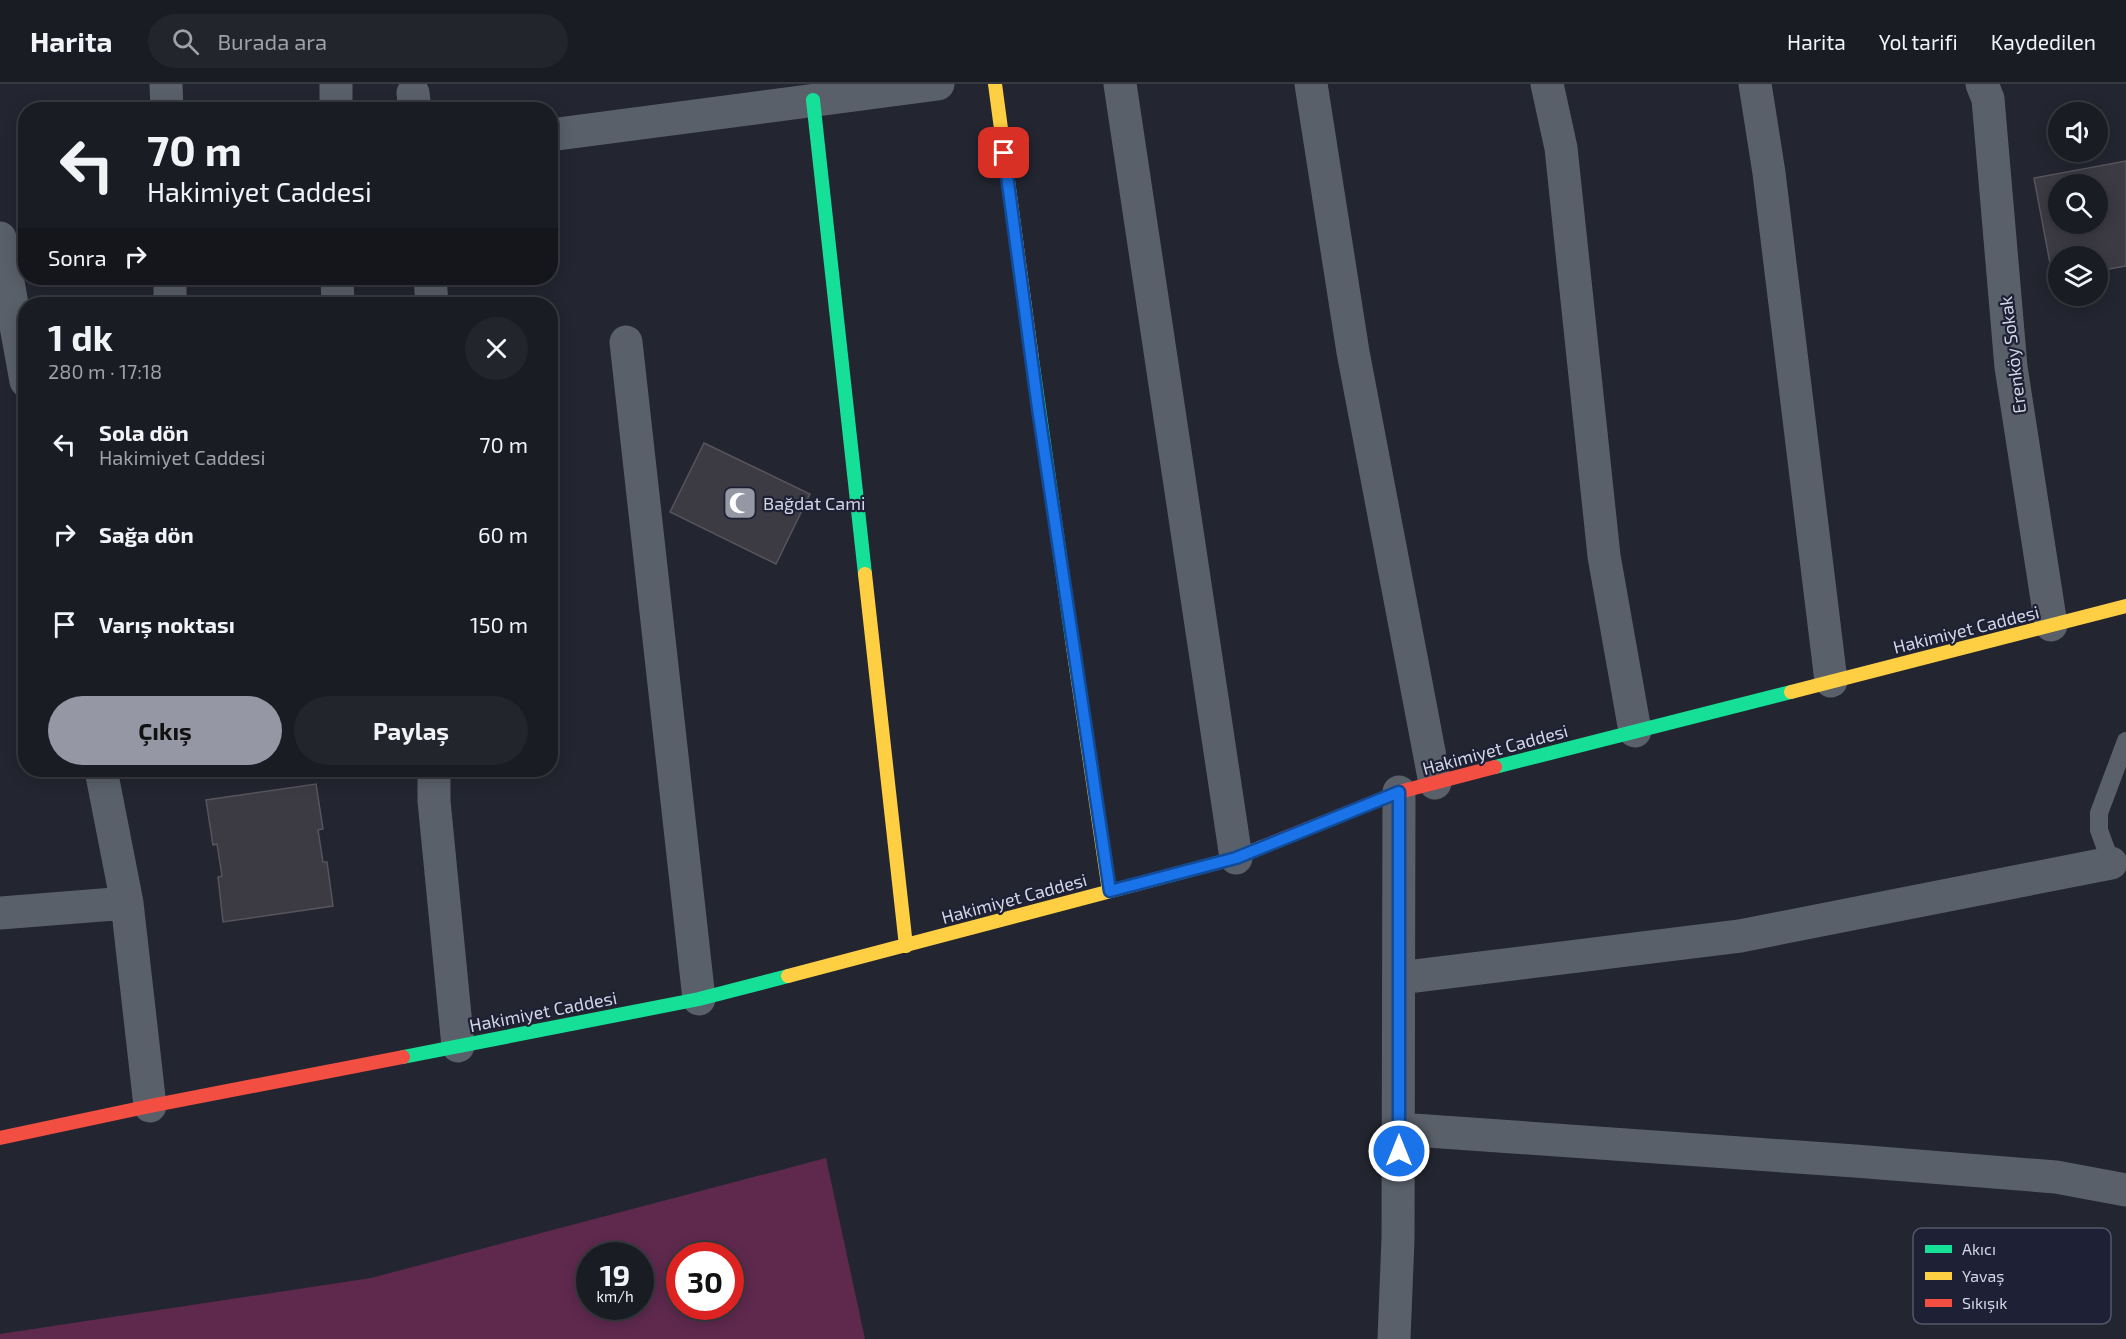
<!DOCTYPE html>
<html lang="tr">
<meta charset="utf-8">
<style>
body{margin:0;font-family:"Exo 2",sans-serif;background:#23252c;color:#f1f3f6;height:100vh;display:flex;flex-direction:column;font-size:22px;white-space:nowrap}
*{box-sizing:border-box;margin:0}
p{font-size:20px;color:#9fa1a6}
.icon{flex:none;width:33px;height:33px;fill:none;stroke:currentColor;stroke-width:2;stroke-linecap:round;stroke-linejoin:round}
.map{position:relative;flex:1;overflow:hidden}
.panel{position:absolute;left:18px;top:213px;width:540px;height:480px;display:flex;flex-direction:column;background:#1a1c24;border-radius:24px;box-shadow:0 3px 15px #0003,0 0 0 2px #383a41}
.panel>*{flex:none}
.guide{position:absolute;left:18px;top:18px;width:540px;height:183px;border-radius:24px;box-shadow:0 3px 15px #0003,0 0 0 2px #383a41;background:#1a1c24;color:#f1f3f6;overflow:hidden}
.tools{position:absolute;left:2048px;top:18px;display:grid;gap:12px}
.tools a{display:grid;place-items:center;width:60px;height:60px;border-radius:50%;background:#1a1c24;box-shadow:0 3px 15px #0003,0 0 0 2px #383a41;font-size:30px}
.speed{position:absolute;left:576px;top:1158px;display:flex;gap:12px;font-size:30px;font-weight:700;text-align:center}
.speed>*{display:grid;place-content:center;width:78px;height:78px;border-radius:50%;background:#1a1c24;box-shadow:0 3px 15px #0003,0 0 0 2px #383a41;line-height:1}
.speed small{font-size:15px;font-weight:400}
.speed .limit{border:9px solid #d22;background:#fff;color:#111}
.pin{position:absolute;display:grid;place-items:center;width:51px;height:51px;color:#fff;margin:-26px;border-radius:12px;box-shadow:0 3px 9px #0006}
.me{position:absolute;width:66px;margin:-33px;rotate:0deg;stroke-linejoin:round;filter:drop-shadow(0 0 4px #0008)}
.turn{display:flex;align-items:center;gap:21px;height:126px;padding:0 30px;font-size:27px}
.turn .icon{width:78px;height:78px;stroke-width:2.5}
.turn b{display:block;font-size:42px;line-height:51px}
.then{display:flex;align-items:center;height:57px;padding:0 30px;background:#0003;gap:12px;font-size:22px}
.round{display:grid;place-items:center;flex:none;width:63px;height:63px;border-radius:32px;background:#23252c}
.headline{display:flex;align-items:center;justify-content:space-between;height:102px;padding:0 30px}
h1{font-size:36px;font-weight:700;line-height:45px}
.action{display:flex;gap:12px;margin-top:auto;padding:12px 30px}
.action a{flex:1;height:69px;border-radius:36px;background:#9597a5;color:#111;font-size:24px;font-weight:700;line-height:69px;text-align:center}
.action a+a{background:#23252c;color:#f1f3f6}
ul{padding:0;list-style:none}
li{display:flex;align-items:center;gap:18px;height:90px;padding:0 30px}
li div{flex:1}
li b{display:block;font-size:22px}
li em{font-style:normal}
header{display:flex;align-items:center;gap:36px;box-sizing:border-box;height:84px;padding:0 30px;background:#1a1c24;border-bottom:2px solid #383a41}
header strong{font-size:28px}
nav{display:flex;gap:33px;margin-inline-start:auto;font-size:21px}
.search{width:420px;height:54px;background:#23252c;display:flex;align-items:center;gap:15px;box-sizing:border-box;padding:0 21px;border-radius:33px;color:#9fa1a6;font-size:22px}
.map>svg:first-child{display:block}
.green{fill:#5e294d;fill-rule:evenodd}
.building{fill:#3c3a43;stroke:#56545d;stroke-width:1.5;fill-rule:evenodd}
.lines{fill:none;stroke-linecap:round;stroke-linejoin:round}
.lane{stroke:#596069;stroke-width:18}
.street{stroke:#596069;stroke-width:33}
.fast{stroke:#16e098;stroke-width:14}
.slow{stroke:#ffcf43;stroke-width:14}
.jam{stroke:#f24e42;stroke-width:14}
.route-casing{stroke:#114b97;stroke-width:15}
.route{stroke:#1a73e8;stroke-width:10}
.labels{text-anchor:middle;dominant-baseline:central;stroke-width:4.5;stroke-linejoin:round;paint-order:stroke}
.street-label{font-size:18px;fill:#d3d5e4;stroke:#1e2135}
.poi-label{font-size:18px;fill:#d3d5e4;stroke:#1e2135;text-anchor:start}
.key{fill:#1e2135;stroke:#54576a;stroke-width:1.5}
.key-label{font-size:16px;fill:#d3d5e4}
</style>
<header>
<strong>Harita</strong>
<div class="search"><svg class="icon" aria-label="search" viewBox="0 0 24 24"><circle cx="10" cy="10" r="6"/><path d="M15 15l6 6"/></svg>Burada ara</div>
<nav><a>Harita</a><a>Yol tarifi</a><a>Kaydedilen</a></nav>
</header>
<div class="map">
<svg width="2126" height="1255" viewBox="0 0 2126 1255">
<rect width="100%" height="100%" fill="#232530"/>
<path class="green" d="M826,1074l39,181h-865v-5l371,-56zM590,1172h50v50h-50zM680,1172h50v50h-50z"/>
<path class="building" d="M2126,77v105l-29,5v-15h-39v22l-5,1 -19,-101zM2058,100h39v40h-39z
M704,359l106,51 -34,70 -106,-52z
M316,700l7,45 -5,1 5,32h4l6,44 -110,16 -5,-45 4,-1 -5,-32 -4,1 -7,-45z"/>
<g class="lines">
<path class="lane" d="M2111,779l-12,-33v-17l27,-72"/>
<path class="street" d="M166,0l1,26
M336,0v26
M1120,0l116,774
M1311,0l42,268 82,431
M1547,0l14,64 43,408 31,175
M1755,0l14,89 62,508
M1982,0l6,15 23,268 40,258
M413,9l2,17
M550,51l388,-51
M0,154l26,143
M170,194v26
M337,194l1,26
M430,194l2,26
M626,258l73,657
M101,686l26,133 23,203
M434,686v31l24,245
M0,829l127,-10
M1399,894l341,-42 371,-73
M1399,1045l456,32 201,16 70,13
M1394,1255l4,-100 1,-447"/>
<path class="fast" d="M813,16l52,474
M1032,275l40,281
M1495,683l296,-75
M403,973l296,-58 89,-23"/>
<path class="slow" d="M995,0l37,275
M865,490l41,372
M1072,556l37,251
M1791,608l335,-86
M788,892l448,-118 26,-11"/>
<path class="jam" d="M1262,763l137,-55 96,-25
M0,1054l150,-32 253,-49"/>
</g>
<g class="lines">
<defs>
<path id="route" d="M1004,69l34,255 72,483 126,-33 163,-66v359"/>
</defs>
<use href="#route" class="route-casing"/>
<use href="#route" class="route"/>
</g>
<defs>
<symbol id="mosque-square" viewBox="-11 -11 22 22"><rect x="-9" y="-9" width="18" height="18" rx="4" fill="#9597a5" stroke="#1e2135"/><path d="M3.5-4.9A6 6 0 1 0 3.5 4.9A5 5 0 1 1 3.5-4.9Z" fill="#fff"/></symbol>
</defs>
<g fill-rule="evenodd">
<use href="#mosque-square" x="721" y="400" width="38" height="38"/>
</g>
<g class="labels">
<g class="street-label">
<text transform="translate(2012 271) rotate(-97)">Erenköy Sokak</text>
<text transform="translate(1966 545) rotate(-14)">Hakimiyet Caddesi</text>
<text transform="translate(1495 665) rotate(-15)">Hakimiyet Caddesi</text>
<text transform="translate(1014 814) rotate(-15)">Hakimiyet Caddesi</text>
<text transform="translate(543 927) rotate(-11)">Hakimiyet Caddesi</text>
</g>
<g class="poi-label">
<text x="763" y="419">Bağdat Cami</text>
</g>
</g>
<rect x="1913" y="1144" width="198" height="96" rx="9" class="key"/>
<rect x="1925" y="1161" width="27" height="8" fill="#16e098"/>
<rect x="1925" y="1188" width="27" height="8" fill="#ffcf43"/>
<rect x="1925" y="1215" width="27" height="8" fill="#f24e42"/>
<g class="key-label">
<text x="1962" y="1171">Akıcı</text>
<text x="1962" y="1198">Yavaş</text>
<text x="1962" y="1225">Sıkışık</text>
</g>
</svg>
<div class="tools">
<a><svg class="icon" aria-label="sound" viewBox="0 0 24 24"><path d="M4 9h4l5-4v14l-5-4H4zM17 9q2 3 0 6"/></svg></a>
<a><svg class="icon" aria-label="search" viewBox="0 0 24 24"><circle cx="10" cy="10" r="6"/><path d="M15 15l6 6"/></svg></a>
<a><svg class="icon" aria-label="layers" viewBox="0 0 24 24"><path d="M12 4l9 5-9 5-9-5zM3 14l9 5 9-5"/></svg></a>
</div>
<div class="speed"><div>19<small>km/h</small></div><div class="limit">30</div></div>
<div class="pin" style="left:1004px;top:69px;background:#d93025"><svg class="icon" aria-label="arrive" viewBox="0 0 24 24"><path d="M6 21V4h12l-3 4 3 4H6"/></svg></div>
<svg class="me" style="left:1399px;top:1067px" viewBox="-20 -20 40 40"><circle r="17" fill="#1a73e8" stroke="#fff" stroke-width="3"/><path d="M0-11L8 9 0 5-8 9z" fill="#fff"/></svg>
<div class="guide">
<div class="turn"><svg class="icon" aria-label="left" viewBox="0 0 24 24"><path d="M17 20v-9H6M10 6l-5 5 5 5"/></svg><div><b>70 m</b>Hakimiyet Caddesi</div></div>
<div class="then">Sonra<svg class="icon" aria-label="right" viewBox="0 0 24 24"><path d="M7 20v-9h11M14 6l5 5-5 5"/></svg></div>
</div>
<section class="panel">
<div class="headline"><div><h1>1 dk</h1><p>280 m · 17:18</p></div><a class="round"><svg class="icon" aria-label="close" viewBox="0 0 24 24"><path d="M6 6l12 12M18 6L6 18"/></svg></a></div>
<ul>
<li><svg class="icon" aria-label="left" viewBox="0 0 24 24"><path d="M17 20v-9H6M10 6l-5 5 5 5"/></svg><div><b>Sola dön</b><p>Hakimiyet Caddesi</p></div><em>70 m</em></li>
<li><svg class="icon" aria-label="right" viewBox="0 0 24 24"><path d="M7 20v-9h11M14 6l5 5-5 5"/></svg><div><b>Sağa dön</b></div><em>60 m</em></li>
<li><svg class="icon" aria-label="arrive" viewBox="0 0 24 24"><path d="M6 21V4h12l-3 4 3 4H6"/></svg><div><b>Varış noktası</b></div><em>150 m</em></li>
</ul>
<div class="action"><a>Çıkış</a><a>Paylaş</a></div>
</section>
</div>
